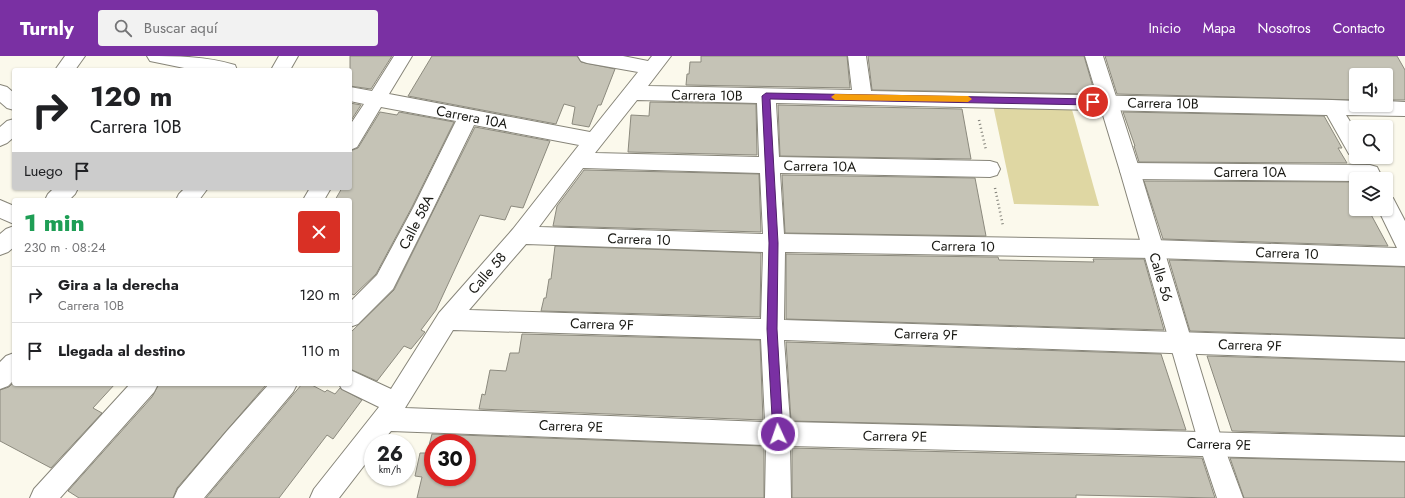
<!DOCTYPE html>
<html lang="es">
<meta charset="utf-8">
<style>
body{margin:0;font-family:Jost,sans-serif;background:#f2f2f2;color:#202124;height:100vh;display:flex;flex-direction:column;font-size:15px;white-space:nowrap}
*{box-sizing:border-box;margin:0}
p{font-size:13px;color:#757577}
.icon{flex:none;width:22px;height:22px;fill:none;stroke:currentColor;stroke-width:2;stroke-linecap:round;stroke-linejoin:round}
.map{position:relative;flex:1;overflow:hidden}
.panel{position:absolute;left:12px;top:142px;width:340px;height:188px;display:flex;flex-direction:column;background:#fff;border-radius:4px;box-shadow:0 1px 3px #0004}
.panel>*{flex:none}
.hud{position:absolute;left:12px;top:12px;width:340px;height:122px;border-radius:4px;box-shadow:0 1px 3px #0004;background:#fff;color:#202124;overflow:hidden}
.buttons{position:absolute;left:1349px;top:12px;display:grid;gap:8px}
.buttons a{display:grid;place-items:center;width:44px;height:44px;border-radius:4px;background:#fff;box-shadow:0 1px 3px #0004;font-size:20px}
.speed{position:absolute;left:364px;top:378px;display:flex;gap:8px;font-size:20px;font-weight:700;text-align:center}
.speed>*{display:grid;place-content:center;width:52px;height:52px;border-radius:50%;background:#fff;box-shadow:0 1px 3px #0004;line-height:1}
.speed small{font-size:10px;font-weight:400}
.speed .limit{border:6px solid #d22;background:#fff;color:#111}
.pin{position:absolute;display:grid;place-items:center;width:34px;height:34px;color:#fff;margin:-17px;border:2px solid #fff;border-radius:50%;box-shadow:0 1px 4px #0007}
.me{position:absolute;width:44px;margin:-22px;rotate:357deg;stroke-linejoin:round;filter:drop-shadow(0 0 3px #0008)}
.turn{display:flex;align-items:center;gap:14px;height:84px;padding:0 12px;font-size:18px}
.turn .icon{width:52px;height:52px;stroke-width:2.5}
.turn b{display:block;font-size:28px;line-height:34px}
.then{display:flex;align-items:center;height:38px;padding:0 12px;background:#0003;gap:8px;font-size:15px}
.round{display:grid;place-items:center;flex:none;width:42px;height:42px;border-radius:4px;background:#f2f2f2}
.summary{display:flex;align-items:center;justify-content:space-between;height:68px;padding:0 12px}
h1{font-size:24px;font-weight:800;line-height:30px;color:#1e9e55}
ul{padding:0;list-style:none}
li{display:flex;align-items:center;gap:12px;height:56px;padding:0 12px;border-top:1px solid #e0e0e0}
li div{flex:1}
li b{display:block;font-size:15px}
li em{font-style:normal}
header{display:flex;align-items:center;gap:24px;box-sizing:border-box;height:56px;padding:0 20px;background:#7a30a3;color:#fff}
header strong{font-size:19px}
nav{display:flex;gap:22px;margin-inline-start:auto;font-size:14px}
.search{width:280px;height:36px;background:#f2f2f2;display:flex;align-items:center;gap:10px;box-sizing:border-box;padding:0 14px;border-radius:4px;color:#757577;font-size:15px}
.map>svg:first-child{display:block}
.green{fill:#dfd7a3}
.building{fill:#c5c3b6;stroke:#8c8a7e;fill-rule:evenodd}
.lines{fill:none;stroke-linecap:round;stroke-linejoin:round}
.street-casing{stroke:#878579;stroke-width:2}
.secondary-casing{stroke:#878579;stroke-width:2}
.path{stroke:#818078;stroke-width:2.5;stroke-dasharray:1 3;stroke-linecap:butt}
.street{fill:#fff;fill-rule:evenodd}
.secondary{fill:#fff;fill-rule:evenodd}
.route{fill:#7a30a3;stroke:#4f1f6a}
.slow{fill:#f59e0b}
.labels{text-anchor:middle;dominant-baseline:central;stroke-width:3;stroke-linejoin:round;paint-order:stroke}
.street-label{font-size:14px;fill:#181813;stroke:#fff}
</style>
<header>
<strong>Turnly</strong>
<div class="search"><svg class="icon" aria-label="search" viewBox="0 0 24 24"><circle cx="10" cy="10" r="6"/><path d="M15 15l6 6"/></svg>Buscar aquí</div>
<nav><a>Inicio</a><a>Mapa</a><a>Nosotros</a><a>Contacto</a></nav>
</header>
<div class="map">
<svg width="1405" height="442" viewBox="0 0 1405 442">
<rect width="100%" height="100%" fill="#fbf9ec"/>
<path class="green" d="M993,49l78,1 28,100 -85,-2z"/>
<path class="building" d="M350,0h42l-21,33 -21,-3z
M432,0h145l4,6 34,7 -14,36h-3l-9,22 -17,-3 3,-17 -11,-3 -8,20 -148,-28z
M701,0h146l3,32 -164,-3 1,-11h2l1,-12h11z
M868,0h216l11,38 -223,-4z
M1105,0h292l8,14v30h-19v-25h-30v25l-239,-6z
M650,46l106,2 1,51 -129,-3 3,-37 18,1z
M350,47l11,2 -11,17z
M778,49l184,4 9,50 -191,-3z
M380,56l17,3 2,-3 55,10 -42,85 -36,67 -22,21 -4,-2v-93h-15l7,-12h8v-37l8,-3z
M1123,56l201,4 18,32h-4l9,15 -208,-1 -5,-16h1z
M475,71l75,14 -27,67 -12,-2 -6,14 -25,-5 -44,95 -15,20 4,2 -14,17 -7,-3 -27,35 -27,-12v-36l44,-43z
M584,114l175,4 2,58 -208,-6 4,-20z
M782,119l193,3 11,58 -201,-3z
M1144,125l212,1v27h12l20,37 -225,-7z
M555,190l206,7 -1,64 -219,-6 3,-13h2l3,-19h2z
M786,198l204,3h8l1,3 95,2 -1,-3h51l20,71 -378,-11z
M1169,204l236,7v71l-215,-7z
M522,278l238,6 3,80 -284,-11 3,-15 3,1 5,-25 16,1 4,-18h9z
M786,286l375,12 25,76 -395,-9z
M1207,300l198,6v74l-173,-5z
M12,328h103l-22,24 9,5 -51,55 -51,-27v-51l9,-3z
M159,328h102l4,2 -88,102 -4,10h-94l-11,-7 84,-94z
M302,328h8l15,8 2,-2 8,4 5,-6 22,12 -29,39 -6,-4 -48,63h-73z
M432,378l332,12v52h-347l5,-21 -7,-1 5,-23h7zM433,387h34v34h-34z
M792,392l410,10 13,40 -139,-3v3h-284z
M1230,402l175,4v36h-161z"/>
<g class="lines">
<defs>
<path id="street" d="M65,0h20l-10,14h-20z
M147,0c30,0 59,0 88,9l2,5h-43l-44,-9z
M279,0h19l-8,14h-19z
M394,0h18l-23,38 201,38 48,-60 -51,-9 -6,-2 -3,-5h45l25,5 4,-5h19l-23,30 204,4 -4,-34h18l5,35 461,9 24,1v4h30v-4l19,1v14l-59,-1 10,16v26l-7,-3 -22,-39 -551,-12 3,54 211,4 7,2 3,6 -3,6 -7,2 -210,-4 4,61 369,6 244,8 -19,-39h8v-13l7,2 12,23v45l-252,-8 -368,-6 -1,68 621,19v22l-621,-21 6,82 615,15v24l-615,-15 1,52h-26l1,-53 -375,-14 -10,12h-8v11l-34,44h-29l4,-9 65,-82 -37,-18 -3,-5h11v-14l41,19 48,-76 74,-84 66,-84 -105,-20 -43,88 -38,76 -35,35 -8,3v-25l27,-27 36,-67 43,-87 -75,-14 -24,40 -7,3v-25l14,-21 -14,-3v-14l22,4zM637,44l120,3 2,54 -164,-4zM583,112l177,5 3,61 -224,-7zM526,188l237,8 -2,67 -292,-9zM453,274l308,9 4,83 -360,-14z
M0,29l7,2 7,6v17l-7,-2 -7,-6z
M14,63v18l-7,6 -7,3v-19l7,-6z
M1130,107l240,2 7,2 3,6 -4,6h-20v2l-226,-2 -7,-2 -3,-6 3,-6z
M54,132h24l-3,6 -6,6h-24l3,-6z
M185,132h23l-9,12h-23l3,-6z
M310,132h21l-7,12h-21z
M0,144l14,6v18l-14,-6z
M14,170v21l-6,5 -8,3v-21l6,-5z
M14,297v27l-6,6 -8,3v-27l6,-6z
M130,328h28l-4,8 -94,106h-30l4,-9z
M269,328h28l-4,8 -89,106h-30l4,-9 49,-58z"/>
<path id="secondary" d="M1085,0h18l37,115 83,273 20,54h-26l-18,-54 -79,-273z"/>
</defs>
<use href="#street" class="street-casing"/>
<use href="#secondary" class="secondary-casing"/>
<path class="path" d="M979,64l7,30
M995,132l8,38"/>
<use href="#street" class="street"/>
<use href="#secondary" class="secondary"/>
</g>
<path class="route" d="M766,37l327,6 4,3 -4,3 -323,-6 8,144 -1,86 6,105 -2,3 -3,2 -4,-2 -1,-3 -6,-105 2,-86 -7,-147z"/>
<path class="slow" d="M835,38l133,2 4,3 -4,3 -133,-2 -4,-3z"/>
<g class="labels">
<g class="street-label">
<text transform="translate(707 39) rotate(1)">Carrera 10B</text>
<text transform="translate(1163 47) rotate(1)">Carrera 10B</text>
<text transform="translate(472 61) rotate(11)">Carrera 10A</text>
<text transform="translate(820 110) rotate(1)">Carrera 10A</text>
<text x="1250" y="116">Carrera 10A</text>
<text transform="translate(416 166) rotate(-63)">Calle 58A</text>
<text transform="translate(639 183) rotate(2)">Carrera 10</text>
<text transform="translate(963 190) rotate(1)">Carrera 10</text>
<text transform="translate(1287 197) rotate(2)">Carrera 10</text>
<text transform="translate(487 217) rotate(-49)">Calle 58</text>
<text transform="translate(1161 221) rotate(73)">Calle 56</text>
<text transform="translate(602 268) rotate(2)">Carrera 9F</text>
<text transform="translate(926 278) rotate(2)">Carrera 9F</text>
<text transform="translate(1250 289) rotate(2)">Carrera 9F</text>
<text transform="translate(571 370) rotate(2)">Carrera 9E</text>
<text transform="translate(895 380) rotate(1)">Carrera 9E</text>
<text transform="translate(1219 388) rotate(2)">Carrera 9E</text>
</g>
</g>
</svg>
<div class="buttons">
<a><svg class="icon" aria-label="sound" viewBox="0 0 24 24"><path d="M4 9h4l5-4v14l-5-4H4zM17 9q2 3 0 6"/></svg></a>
<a><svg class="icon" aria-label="search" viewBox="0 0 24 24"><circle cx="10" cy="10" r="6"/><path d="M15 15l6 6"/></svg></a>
<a><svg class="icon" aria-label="layers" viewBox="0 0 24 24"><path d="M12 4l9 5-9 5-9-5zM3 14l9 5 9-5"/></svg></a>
</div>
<div class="speed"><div>26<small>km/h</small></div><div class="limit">30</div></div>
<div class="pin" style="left:1093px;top:46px;background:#d93025"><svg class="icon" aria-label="arrive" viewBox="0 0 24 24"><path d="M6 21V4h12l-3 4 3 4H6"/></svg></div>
<svg class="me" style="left:778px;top:378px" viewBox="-20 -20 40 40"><circle r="17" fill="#7a30a3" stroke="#fff" stroke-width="3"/><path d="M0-11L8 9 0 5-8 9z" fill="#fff"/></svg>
<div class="hud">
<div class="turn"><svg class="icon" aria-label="right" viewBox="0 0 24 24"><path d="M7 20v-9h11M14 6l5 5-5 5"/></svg><div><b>120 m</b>Carrera 10B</div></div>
<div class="then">Luego<svg class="icon" aria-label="arrive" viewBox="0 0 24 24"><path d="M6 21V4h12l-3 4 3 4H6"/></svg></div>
</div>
<section class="panel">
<div class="summary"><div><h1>1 min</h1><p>230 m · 08:24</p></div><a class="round" style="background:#d93025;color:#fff"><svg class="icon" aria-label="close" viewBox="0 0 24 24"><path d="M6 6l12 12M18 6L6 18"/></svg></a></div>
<ul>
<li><svg class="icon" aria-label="right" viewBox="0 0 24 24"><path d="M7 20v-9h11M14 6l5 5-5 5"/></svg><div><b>Gira a la derecha</b><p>Carrera 10B</p></div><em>120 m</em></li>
<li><svg class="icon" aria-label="arrive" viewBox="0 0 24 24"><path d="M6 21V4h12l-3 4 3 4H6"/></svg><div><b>Llegada al destino</b></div><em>110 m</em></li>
</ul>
</section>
</div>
